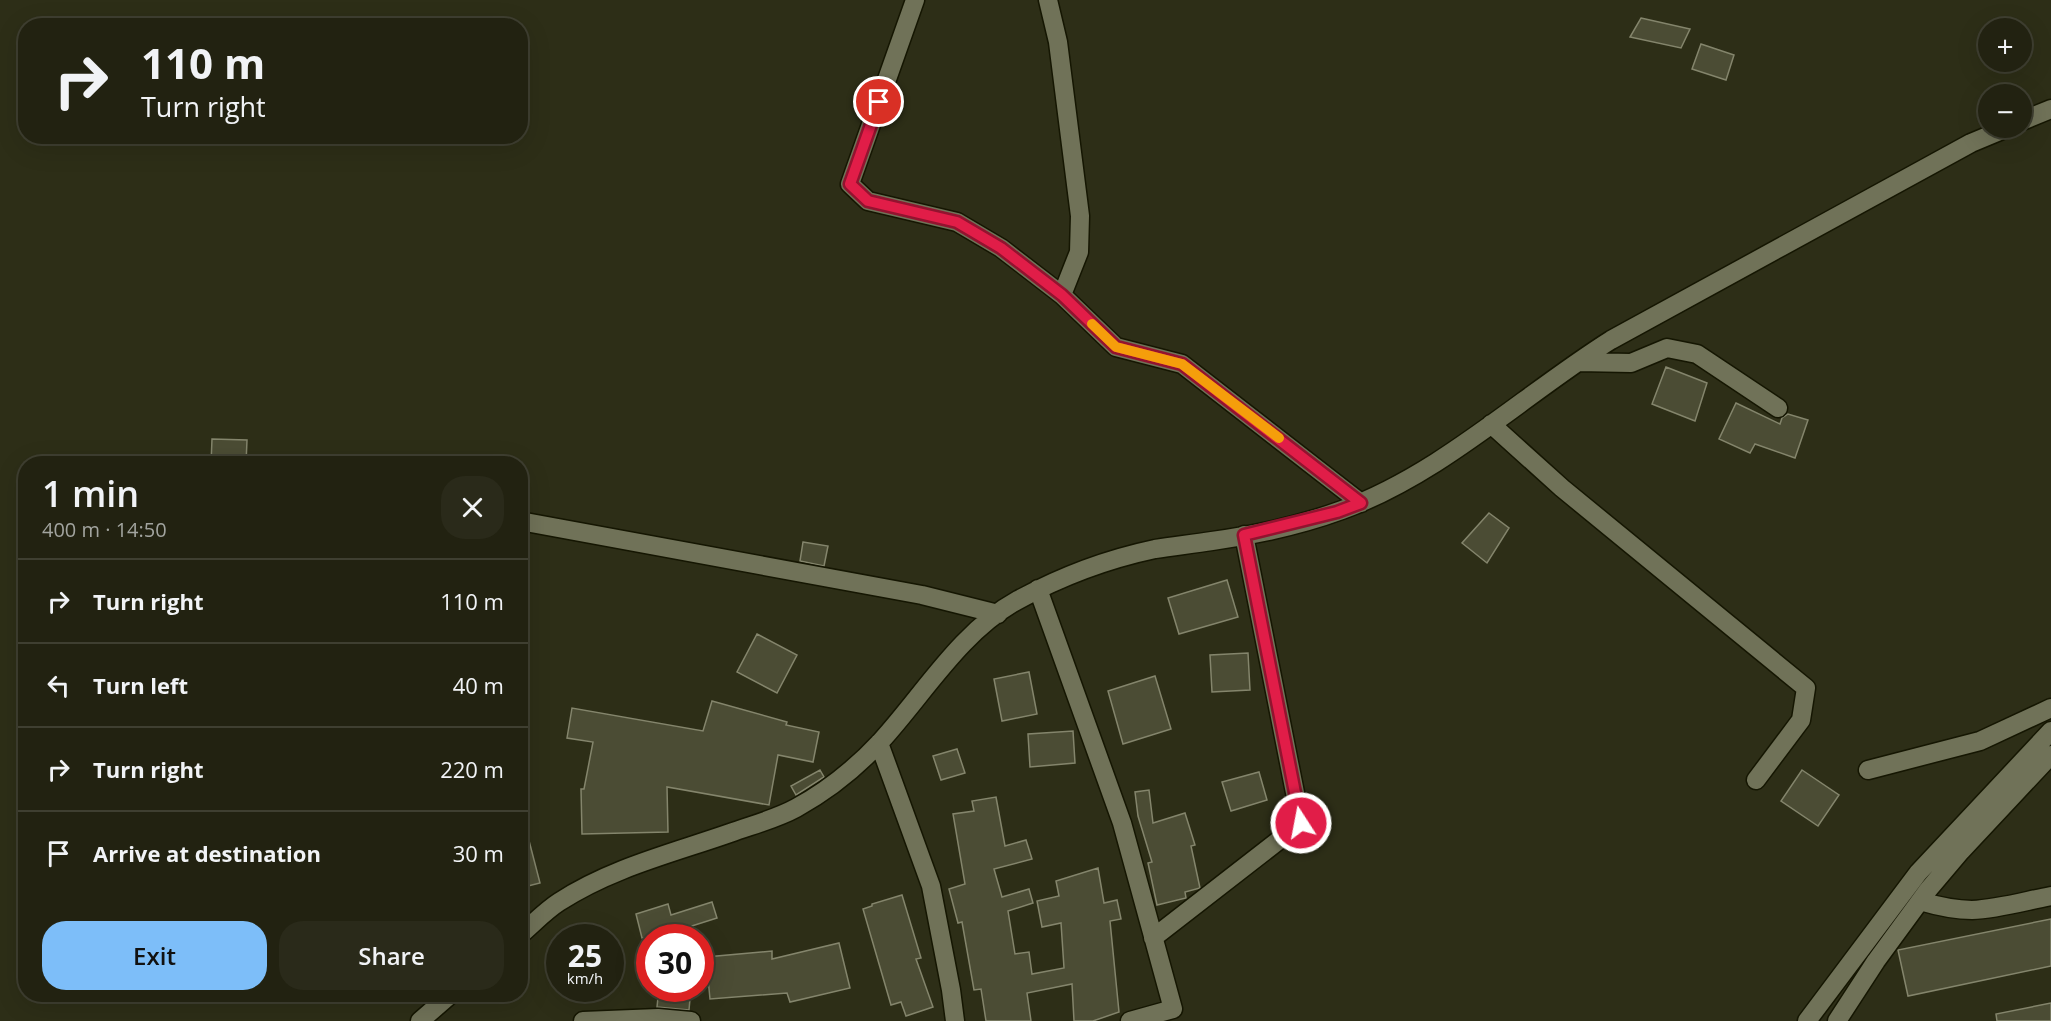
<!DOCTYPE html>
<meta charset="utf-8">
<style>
body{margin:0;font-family:"Open Sans",sans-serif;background:#2a2a1a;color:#f1f3f6;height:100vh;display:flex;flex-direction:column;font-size:22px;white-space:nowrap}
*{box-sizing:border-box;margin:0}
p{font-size:20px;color:#a2a49f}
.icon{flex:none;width:33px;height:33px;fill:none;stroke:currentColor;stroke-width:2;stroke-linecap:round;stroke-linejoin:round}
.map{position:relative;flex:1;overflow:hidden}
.side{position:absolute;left:18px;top:456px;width:510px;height:546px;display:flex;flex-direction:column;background:#221;border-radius:24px;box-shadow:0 6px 24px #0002,0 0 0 2px #3f3f31}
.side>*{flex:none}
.guide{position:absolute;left:18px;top:18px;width:510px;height:126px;border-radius:24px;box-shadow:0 6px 24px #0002,0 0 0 2px #3f3f31;background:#221;color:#f1f3f6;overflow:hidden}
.buttons{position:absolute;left:1978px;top:18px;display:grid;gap:12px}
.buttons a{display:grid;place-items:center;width:54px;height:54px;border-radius:50%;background:#221;box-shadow:0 6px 24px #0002,0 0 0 2px #3f3f31;font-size:30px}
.speed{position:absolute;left:546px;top:924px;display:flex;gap:12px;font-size:30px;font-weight:700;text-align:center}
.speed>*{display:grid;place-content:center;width:78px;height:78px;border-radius:50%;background:#221;box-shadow:0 6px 24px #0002,0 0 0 2px #3f3f31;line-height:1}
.speed small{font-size:15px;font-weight:400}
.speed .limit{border:9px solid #d22;background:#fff;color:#111}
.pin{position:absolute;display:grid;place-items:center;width:51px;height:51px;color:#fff;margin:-26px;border:3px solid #fff;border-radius:50%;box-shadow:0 2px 6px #0007}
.me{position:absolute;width:66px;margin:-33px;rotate:349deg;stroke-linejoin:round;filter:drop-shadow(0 0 4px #0008)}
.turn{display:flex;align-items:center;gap:21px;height:126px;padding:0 24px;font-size:27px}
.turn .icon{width:78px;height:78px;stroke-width:2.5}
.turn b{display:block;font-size:42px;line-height:51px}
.round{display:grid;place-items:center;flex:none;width:63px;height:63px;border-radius:24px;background:#2a2a1a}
.summary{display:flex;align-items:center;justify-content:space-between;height:102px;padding:0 24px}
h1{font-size:36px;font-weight:600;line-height:45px}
.button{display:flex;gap:12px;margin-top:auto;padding:12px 24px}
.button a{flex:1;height:69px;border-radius:24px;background:#7dbef9;color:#111;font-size:24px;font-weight:600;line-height:69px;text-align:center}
.button a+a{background:#2a2a1a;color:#f1f3f6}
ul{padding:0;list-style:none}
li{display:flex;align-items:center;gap:18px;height:84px;padding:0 24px;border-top:2px solid #3f3f31}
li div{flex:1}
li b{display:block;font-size:22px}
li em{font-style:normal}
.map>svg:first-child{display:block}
.building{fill:#4b4c34;stroke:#84856c;stroke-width:1.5}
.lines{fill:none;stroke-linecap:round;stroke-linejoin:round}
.minor-casing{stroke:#151602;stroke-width:21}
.minor{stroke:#707258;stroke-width:18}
.route-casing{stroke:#92132f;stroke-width:15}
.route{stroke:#e11d48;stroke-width:10}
.slow{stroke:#f59e0b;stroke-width:10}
</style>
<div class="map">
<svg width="2051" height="1021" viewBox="0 0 2051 1021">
<rect width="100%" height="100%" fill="#2d2e17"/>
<path class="building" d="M1641,18l49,11 -9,19 -51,-11z
M1701,44l33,11 -8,25 -34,-11z
M1666,367l41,16 -12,38 -43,-17z
M1736,403l44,21 2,-6 6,-4 20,6 -13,38 -40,-14 -5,9 -31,-14z
M212,439l35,1 -1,24h-35z
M1489,513l20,15 -22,35 -25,-20z
M803,542l25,4 -4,20 -24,-5z
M1227,580l11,37 -59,17 -11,-36z
M757,634l40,21 -20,38 -40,-21z
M1248,653l2,37 -38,2 -2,-37z
M1029,672l8,42 -35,7 -8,-42z
M1155,676l16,53 -48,15 -15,-53z
M712,701l75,21 -1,3 33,7 -6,30 -35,-7 -9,50 -102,-18 1,45 -86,2 -1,-45h3l9,-47 -26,-4 5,-30 131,23z
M1073,731l2,32 -45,4 -2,-33z
M957,749l8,24 -24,7 -8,-24z
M820,770l4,7 -28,18 -5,-9z
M1802,770l37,25 -21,31 -37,-25z
M1259,772l8,28 -36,11 -9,-29z
M1149,790l4,33 32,-10 10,32 -4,1 9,42 -15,4 1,6 -29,7 -9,-42 4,-1 -14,-46 -3,-24z
M996,797l9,49 21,-6 6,19 -38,10 8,28 27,-8 4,14 -25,8 7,43 14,-2 3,22 32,-6 -3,-45 -19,4 -5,-26 22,-5 -3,-15 42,-13 6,35 13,-3 4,19 -11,2 9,91 -26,9h-19l-2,-37 -45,9 4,28h-45l-5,-32 -7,1 -12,-68 -4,1 -9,-34 16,-5 -12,-70 21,-3 -2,-10z
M520,829h6l14,54 -20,5z
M902,895l19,63 -5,1 17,48 -27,9 -5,-14 -10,3 -28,-96 9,-3v-2z
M712,902l5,16 -41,13 2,7h-36l-6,-24 32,-10 3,11z
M2051,919v47l-143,30 -10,-46z
M839,943l11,45 -60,14 -3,-9 -77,6 -4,-42 66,-6v8z
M659,988h32l-2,22 -32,-3z
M2051,1003v18h-54l-1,-7z"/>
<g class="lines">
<defs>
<path id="minor" d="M915,0l-65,184 18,17 89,21 44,26 61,47
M1048,0l10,42 22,174 -1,36 -17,43 54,52 66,17 179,139
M2022,121l29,-12
M1578,362l53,1 36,-15 30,6 81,54
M1491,424l71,64 244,200 -5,32 -45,60
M520,521l402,74 76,19
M1038,589l84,234 51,186 -43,12
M879,743l52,143 20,104 4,31
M1868,770l112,-29 71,-33
M1920,901c17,5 34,9 52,9 26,-1 53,-9 79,-14
M520,935c13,-11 25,-24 39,-33 52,-34 114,-49 171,-69 22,-8 46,-14 66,-25 31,-17 61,-41 85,-67 43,-47 79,-109 137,-141 42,-23 90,-41 137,-51 19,-3 38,-5 57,-8 43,-6 89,-16 130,-31 99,-36 180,-114 269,-170l360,-197 36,-15
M1153,938l148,-115 -57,-288
M420,1021l31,-27
M583,1021l75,-3 33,3
M1807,1021l111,-148 133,-142
M1837,1021l39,-60 52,-71 33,-39 90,-96"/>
</defs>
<use href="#minor" class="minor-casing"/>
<use href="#minor" class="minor"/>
</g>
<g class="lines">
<defs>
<path id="route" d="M879,102l-29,82 18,17 89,21 44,26 61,47 54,52 66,17 179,139 -24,9 -93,23 57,288"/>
</defs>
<use href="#route" class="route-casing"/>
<use href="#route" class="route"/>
<path class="slow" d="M1092,324l24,23 66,17 97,74"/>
</g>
</svg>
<div class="buttons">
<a>+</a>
<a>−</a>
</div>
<div class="speed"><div>25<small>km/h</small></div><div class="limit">30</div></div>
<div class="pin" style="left:879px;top:102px;background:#d93025"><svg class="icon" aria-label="arrive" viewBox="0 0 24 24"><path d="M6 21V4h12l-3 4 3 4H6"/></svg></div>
<svg class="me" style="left:1301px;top:823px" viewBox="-20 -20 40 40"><circle r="17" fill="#e11d48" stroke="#fff" stroke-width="3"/><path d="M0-11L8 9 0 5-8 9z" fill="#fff"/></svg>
<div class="guide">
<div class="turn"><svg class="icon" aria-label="right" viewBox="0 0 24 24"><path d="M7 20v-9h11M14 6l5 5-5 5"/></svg><div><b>110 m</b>Turn right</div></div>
</div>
<section class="side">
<div class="summary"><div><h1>1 min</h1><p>400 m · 14:50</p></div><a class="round"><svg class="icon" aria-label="close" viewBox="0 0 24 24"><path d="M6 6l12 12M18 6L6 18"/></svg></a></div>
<ul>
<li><svg class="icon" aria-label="right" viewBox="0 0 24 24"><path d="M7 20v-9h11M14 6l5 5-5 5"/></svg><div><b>Turn right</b></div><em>110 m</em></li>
<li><svg class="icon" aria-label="left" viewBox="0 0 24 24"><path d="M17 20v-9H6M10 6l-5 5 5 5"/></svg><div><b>Turn left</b></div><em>40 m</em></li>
<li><svg class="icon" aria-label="right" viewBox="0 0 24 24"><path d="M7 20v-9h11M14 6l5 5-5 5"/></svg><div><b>Turn right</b></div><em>220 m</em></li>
<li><svg class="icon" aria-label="arrive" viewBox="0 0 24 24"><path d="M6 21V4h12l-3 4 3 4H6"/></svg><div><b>Arrive at destination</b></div><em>30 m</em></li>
</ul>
<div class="button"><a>Exit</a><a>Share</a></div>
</section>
</div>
